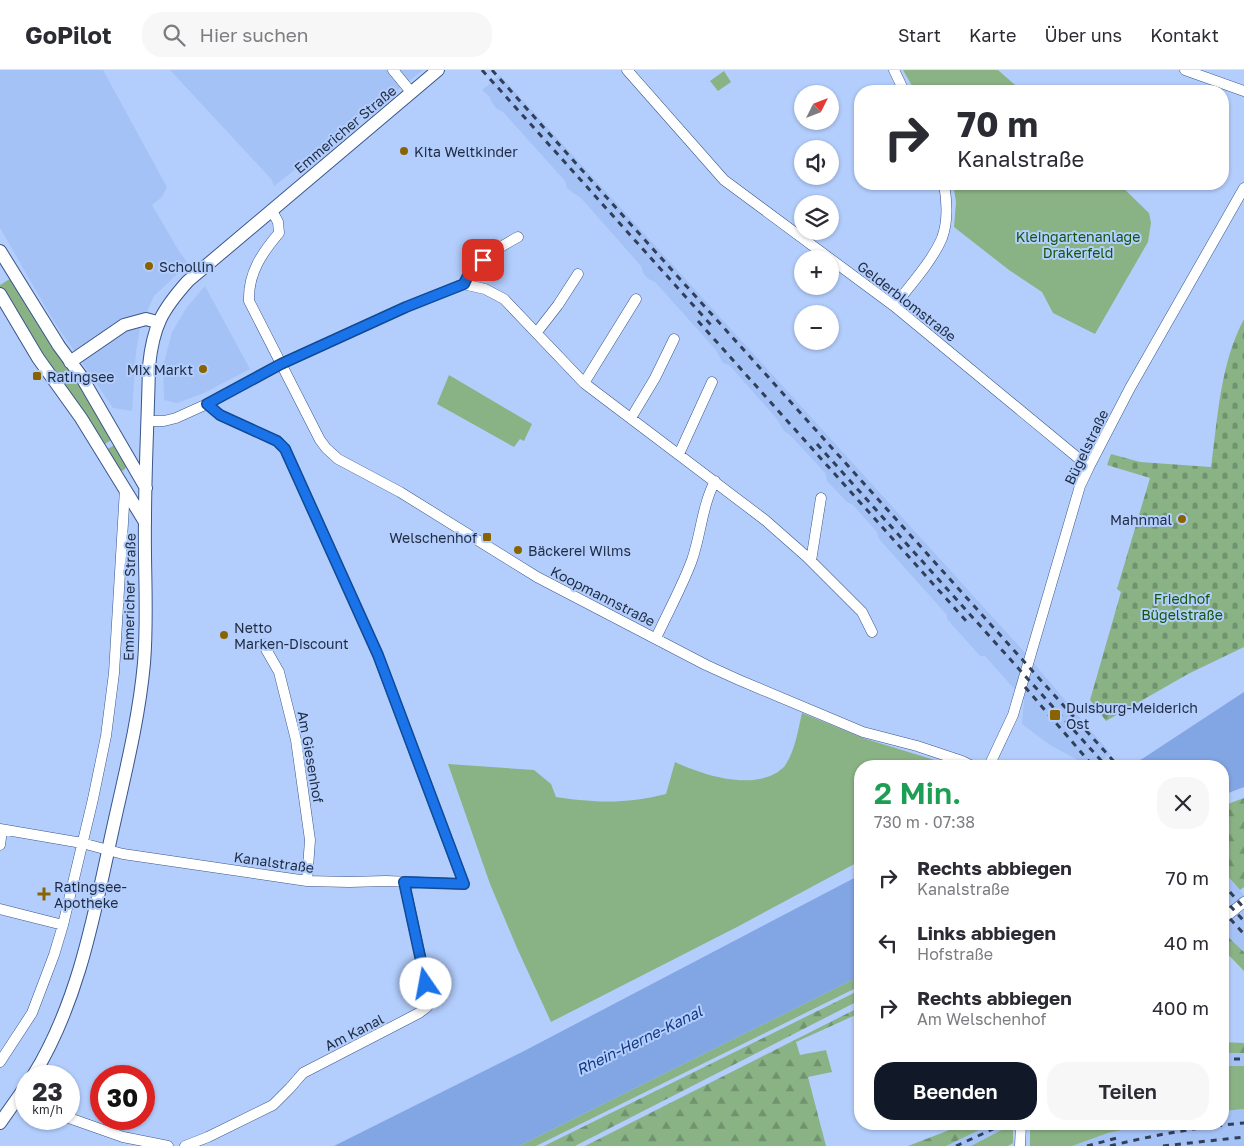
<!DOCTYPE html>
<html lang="de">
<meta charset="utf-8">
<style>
body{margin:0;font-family:"Golos Text",sans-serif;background:#f7f7f7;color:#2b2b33;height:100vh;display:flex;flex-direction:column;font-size:19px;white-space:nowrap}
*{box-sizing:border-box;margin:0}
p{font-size:16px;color:#7c7c81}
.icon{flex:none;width:28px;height:28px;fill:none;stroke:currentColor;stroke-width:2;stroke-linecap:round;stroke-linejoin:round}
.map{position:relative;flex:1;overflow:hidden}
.panel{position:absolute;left:854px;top:690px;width:375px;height:370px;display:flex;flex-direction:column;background:#fff;border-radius:20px;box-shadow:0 1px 4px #0004}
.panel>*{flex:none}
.hud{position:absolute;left:854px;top:15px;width:375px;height:105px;border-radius:20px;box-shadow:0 1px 4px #0004;background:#fff;color:#2b2b33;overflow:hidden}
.needle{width:32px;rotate:48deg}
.tools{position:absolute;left:794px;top:15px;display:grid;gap:10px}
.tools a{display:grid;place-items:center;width:45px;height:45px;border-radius:50%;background:#fff;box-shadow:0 1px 4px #0004;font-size:25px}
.speed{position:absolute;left:15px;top:995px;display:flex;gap:10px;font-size:25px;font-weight:700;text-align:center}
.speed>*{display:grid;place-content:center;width:65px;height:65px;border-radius:50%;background:#fff;box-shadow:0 1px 4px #0004;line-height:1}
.speed small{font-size:12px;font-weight:400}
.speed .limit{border:8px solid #d22;background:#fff;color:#111}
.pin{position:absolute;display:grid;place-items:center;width:42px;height:42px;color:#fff;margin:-21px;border-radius:10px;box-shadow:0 2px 8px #0006}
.me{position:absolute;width:55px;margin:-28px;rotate:348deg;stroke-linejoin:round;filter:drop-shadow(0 0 4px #0008)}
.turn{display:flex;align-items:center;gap:18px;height:105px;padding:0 20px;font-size:22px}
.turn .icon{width:65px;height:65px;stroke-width:2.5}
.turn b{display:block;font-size:35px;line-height:42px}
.round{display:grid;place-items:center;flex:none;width:52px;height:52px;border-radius:20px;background:#f7f7f7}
.headline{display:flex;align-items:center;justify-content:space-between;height:85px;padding:0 20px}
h1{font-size:30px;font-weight:600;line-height:38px;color:#1e9e55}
.action{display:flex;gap:10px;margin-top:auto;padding:10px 20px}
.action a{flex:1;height:58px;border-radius:20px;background:#111827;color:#fff;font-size:20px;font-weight:600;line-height:58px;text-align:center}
.action a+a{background:#f7f7f7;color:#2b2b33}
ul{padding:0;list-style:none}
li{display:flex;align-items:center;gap:15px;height:65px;padding:0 20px}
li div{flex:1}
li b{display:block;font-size:19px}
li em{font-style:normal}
header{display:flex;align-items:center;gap:30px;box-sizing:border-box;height:70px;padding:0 25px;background:#fff;border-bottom:1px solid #e1e1e2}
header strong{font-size:24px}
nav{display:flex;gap:28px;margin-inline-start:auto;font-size:18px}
.search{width:350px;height:45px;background:#f7f7f7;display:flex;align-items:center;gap:12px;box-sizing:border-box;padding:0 18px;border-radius:20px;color:#7c7c81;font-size:19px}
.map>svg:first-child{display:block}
.built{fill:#a5c2f6}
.green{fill:#8ab385}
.forest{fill:url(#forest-firs)}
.cemetery{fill:url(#cemetery-stones)}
.water{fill:#82a5e3}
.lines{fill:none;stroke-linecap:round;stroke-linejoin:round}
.minor-casing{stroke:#3a568a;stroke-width:11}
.major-casing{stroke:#3a568a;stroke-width:14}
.minor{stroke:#fff;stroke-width:10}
.major{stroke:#fff;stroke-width:12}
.rail{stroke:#313f59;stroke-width:3;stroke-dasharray:6 6;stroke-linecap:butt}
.route-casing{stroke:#114b97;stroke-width:12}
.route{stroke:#1a73e8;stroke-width:9}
.poi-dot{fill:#8a6301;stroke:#b3cefd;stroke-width:2}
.labels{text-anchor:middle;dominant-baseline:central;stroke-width:4;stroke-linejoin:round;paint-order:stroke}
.street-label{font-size:14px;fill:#1f2b42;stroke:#b3cefd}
.poi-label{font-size:14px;fill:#1f2b42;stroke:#b3cefd;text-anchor:start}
.park-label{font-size:14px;fill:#115806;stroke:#b3cefd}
.water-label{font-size:15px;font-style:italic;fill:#133981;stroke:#b3cefd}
</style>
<header>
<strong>GoPilot</strong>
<div class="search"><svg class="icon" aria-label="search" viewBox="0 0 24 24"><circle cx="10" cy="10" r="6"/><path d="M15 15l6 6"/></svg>Hier suchen</div>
<nav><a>Start</a><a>Karte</a><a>Über uns</a><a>Kontakt</a></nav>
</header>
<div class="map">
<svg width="1244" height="1076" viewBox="0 0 1244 1076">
<defs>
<pattern id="forest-firs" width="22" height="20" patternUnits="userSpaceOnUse" patternTransform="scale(1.25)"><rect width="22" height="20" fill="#8ab385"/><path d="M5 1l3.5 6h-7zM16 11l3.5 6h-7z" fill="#70926e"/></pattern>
<pattern id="cemetery-stones" width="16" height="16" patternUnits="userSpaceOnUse" patternTransform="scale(1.25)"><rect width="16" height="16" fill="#8ab385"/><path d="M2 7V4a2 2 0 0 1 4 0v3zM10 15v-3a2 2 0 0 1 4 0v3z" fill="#70926e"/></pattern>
</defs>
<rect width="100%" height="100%" fill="#b3cefd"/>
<path class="built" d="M0,0h103l64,117 -5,10 -10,8 27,46 9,13 -34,32 -14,32 -4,24 -4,59 -19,-3 -60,-88 -53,-92z
M170,0h253l-149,116 -2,-6z
M500,5l519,571 92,108 -19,12h-5l-11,-7 -26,-14 -28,-21 2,-24 -39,-44h-5l-33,-37v-4l-68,-76 -2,-7 -24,-27 -6,-3 -20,-21 -2,-8 -35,-38 -6,-4 -7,-12 -47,-53 -7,-3 -7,-13 -61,-68 -7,-3 -5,-6 -2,-7 -61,-69 -7,-4 -6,-5 -2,-7 -62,-69 -6,-3 -5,-6 -3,-7 -7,-6z
M205,216l45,83 -46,24 -27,10 -13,-3 -1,-34 9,-34 15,-25z
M1222,801l22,24v57l-21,-21z
M1223,983h21v13h-21z
M1244,1039v37h-172l36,-13 43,-9h71l1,-13z
M992,1054h22l-43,22h-25z"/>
<path class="green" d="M903,0h95l24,21h-107z
M724,1l7,11 -13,9 -8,-10z
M953,114h166l30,29 2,10 -3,19 -53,92 -42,-21 -11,-21 -33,-22 -55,-43 2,-25z
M13,207l64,102 36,60 -10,6 -47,-68 -56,-88v-4z
M449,305l83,49 -8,17 -4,-2 -6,8 -77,-43z
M116,374l11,22 -3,4 -3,1 -15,-21z
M802,643l61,25 91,28h-94v95l-123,66 -186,95 -34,-74 -27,-64 -42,-120 86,6 17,14 5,13c41,6 70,7 110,-3l9,-32c28,13 74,28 103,10 3,-3 6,-4 8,-8 9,-14 12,-34 16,-51z
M860,906v10l-324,160h-17z
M1223,996h21v43l-21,2z
M1013,1054v19l-5,3h-37z
M1030,1054h121l-43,9 -36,13h-42z"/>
<path class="forest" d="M1244,728v89l-4,3 -17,-19 -1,-65z
M1222,861l22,21v19l-21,-22z
M860,920v10l-285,146h-31z
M860,937v6l-64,29 4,13 26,-5 6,22 -24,5 18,69h-241z
M1223,972l21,1v10h-21z
M965,1054h27l-46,22h-38z"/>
<path class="cemetery" d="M1244,249v328l-56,27 -82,47 -16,-21 31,-108 -4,-3 33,-111 -43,-13 4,-11 29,8 71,5c7,-50 9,-103 33,-148z"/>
<path class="water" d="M1244,622v95l-21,8 -1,-29h-96l16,-7z
M860,805v101l-341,170h-185l190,-95z"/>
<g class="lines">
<defs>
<path id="minor" d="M393,0l18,22
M627,0l97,110 170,126 195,161
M894,0l10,21
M1185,0l59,21
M272,141l6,11 1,11c-17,20 -31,40 -30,68l71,139 6,8 12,11 62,33 137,85 169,88 33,15 124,52 54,14 45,15 10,5
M463,214c12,-23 33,-35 55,-47
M894,236c15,-19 39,-46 48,-68 6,-16 5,-37 2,-54
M537,262l21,-27 20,-31
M584,313l52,-84
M631,348l24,-40 19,-39
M148,351h16l12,-3 31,-14 74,-40 125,-57 57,-23 22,5 19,10 80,84 181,137 42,37 55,55 10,20
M679,384l33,-72
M811,491l10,-63
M656,568c12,-26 26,-51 36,-78 9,-26 10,-54 23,-79
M263,574l16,28 17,68 14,100 -3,41
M989,696l24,-51 67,-229 9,-19 41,-79 114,-200
M0,759l82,14 41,11 184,27 42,1 37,-1 78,3 -86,-229 -93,-206 -8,-8 -57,-26 -13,-11
M0,775l2,-15
M0,839l63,16
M1222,850l22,-18
M0,992l32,-49 22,-58 9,-30 30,-126 13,-63 8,-63 11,-184
M69,1048l54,19 45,9
M185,1076l23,-9 65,-32 17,-17 13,-15 116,-60 8,-6 3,-6 -26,-119
M1020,1076l1,-22"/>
<path id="major" d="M0,181l59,95 22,30 65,112
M0,224l38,64 43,60 64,104
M70,292l54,-37 22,-6 11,3
M33,1006c41,-66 58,-145 74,-220 13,-64 31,-127 37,-193 4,-48 0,-95 1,-143 0,-51 3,-103 4,-154 4,-40 13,-56 39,-85l250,-211
M0,1053l26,-37"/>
</defs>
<use href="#minor" class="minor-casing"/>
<use href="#major" class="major-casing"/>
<use href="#minor" class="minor"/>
<use href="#major" class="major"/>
<path class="rail" d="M482,0l229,255
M492,0l626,696
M698,251l270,302
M817,374l289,322
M1025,617l68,79
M1222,813l22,25
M1222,827l22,24
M1222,840l22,24
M1222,989h22
M956,1076l48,-22
M1087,1076l30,-8
M1110,1076c44,-11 88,-19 134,-23
M1163,1076l81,-9"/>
</g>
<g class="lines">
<defs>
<path id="route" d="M426,914l-22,-102 60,2 -86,-229 -93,-206 -8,-8 -57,-26 -13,-11 74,-40 125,-57 58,-23 6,-13 13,-11"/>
</defs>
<use href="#route" class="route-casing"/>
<use href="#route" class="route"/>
</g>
<g class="poi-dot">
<circle cx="404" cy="81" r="5"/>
<circle cx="149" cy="196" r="5"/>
<circle cx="203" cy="299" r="5"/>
<rect x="32" y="301" width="10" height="10" rx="2.5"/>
<circle cx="1182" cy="449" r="5"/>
<rect x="482" y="462" width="10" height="10" rx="2.5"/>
<circle cx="518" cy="480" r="5"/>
<circle cx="224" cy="565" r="5"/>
<rect x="1049" y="639" width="12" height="12" rx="2.5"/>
<path d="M41.5 816.5h5v5h5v5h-5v5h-5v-5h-5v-5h5z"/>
</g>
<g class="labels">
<g class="street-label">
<text transform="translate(345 59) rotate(-40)">Emmericher Straße</text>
<text transform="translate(907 231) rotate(38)">Gelderblomstraße</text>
<text transform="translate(1086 377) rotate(-64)">Bügelstraße</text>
<text transform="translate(603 526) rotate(27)">Koopmannstraße</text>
<text transform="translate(129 527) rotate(-89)">Emmericher Straße</text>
<text transform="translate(311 687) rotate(80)">Am Giesenhof</text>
<text transform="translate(274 792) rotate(8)">Kanalstraße</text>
<text transform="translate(354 962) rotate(-27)">Am Kanal</text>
</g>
<g class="poi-label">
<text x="414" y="81">Kita Weltkinder</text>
<text x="159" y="196">Schollin</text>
<text x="193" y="299" text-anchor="end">Mix Markt</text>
<text x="47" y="306">Ratingsee</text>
<text x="1172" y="449" text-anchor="end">Mahnmal</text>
<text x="477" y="467" text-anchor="end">Welschenhof</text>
<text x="528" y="480">Bäckerei Wilms</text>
<text x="234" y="557">Netto<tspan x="234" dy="16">Marken-Discount</tspan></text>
<text x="1066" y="637">Duisburg-Meiderich<tspan x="1066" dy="16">Ost</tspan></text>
<text x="54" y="816">Ratingsee-<tspan x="54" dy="16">Apotheke</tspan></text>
</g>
<g class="park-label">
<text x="1078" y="166">Kleingartenanlage<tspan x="1078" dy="16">Drakerfeld</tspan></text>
<text x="1182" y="528">Friedhof<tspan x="1182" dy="16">Bügelstraße</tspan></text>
</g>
<g class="water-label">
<text transform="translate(639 970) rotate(-26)">Rhein-Herne-Kanal</text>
</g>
</g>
</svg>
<div class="tools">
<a><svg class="needle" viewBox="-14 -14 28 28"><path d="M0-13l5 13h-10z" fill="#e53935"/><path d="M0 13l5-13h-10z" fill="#7c7c81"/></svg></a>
<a><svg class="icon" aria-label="sound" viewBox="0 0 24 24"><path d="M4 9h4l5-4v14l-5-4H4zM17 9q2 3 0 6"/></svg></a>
<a><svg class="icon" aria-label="layers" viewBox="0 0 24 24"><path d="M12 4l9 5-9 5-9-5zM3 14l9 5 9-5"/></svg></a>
<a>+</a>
<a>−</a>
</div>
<div class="speed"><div>23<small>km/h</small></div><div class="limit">30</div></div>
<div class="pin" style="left:483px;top:190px;background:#d93025"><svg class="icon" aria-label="arrive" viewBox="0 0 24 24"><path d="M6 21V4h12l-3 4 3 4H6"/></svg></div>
<svg class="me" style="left:426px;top:914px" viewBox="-20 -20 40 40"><circle r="19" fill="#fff"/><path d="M0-13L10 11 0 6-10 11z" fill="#1a73e8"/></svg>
<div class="hud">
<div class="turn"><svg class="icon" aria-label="right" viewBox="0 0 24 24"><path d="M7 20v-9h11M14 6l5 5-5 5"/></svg><div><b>70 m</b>Kanalstraße</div></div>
</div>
<section class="panel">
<div class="headline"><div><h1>2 Min.</h1><p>730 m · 07:38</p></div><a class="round"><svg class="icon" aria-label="close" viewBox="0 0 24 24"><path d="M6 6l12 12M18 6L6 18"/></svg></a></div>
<ul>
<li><svg class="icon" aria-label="right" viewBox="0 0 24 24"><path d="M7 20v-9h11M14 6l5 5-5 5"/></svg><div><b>Rechts abbiegen</b><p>Kanalstraße</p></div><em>70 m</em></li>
<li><svg class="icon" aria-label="left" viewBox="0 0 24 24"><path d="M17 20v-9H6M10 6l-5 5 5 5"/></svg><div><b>Links abbiegen</b><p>Hofstraße</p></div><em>40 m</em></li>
<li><svg class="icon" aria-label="right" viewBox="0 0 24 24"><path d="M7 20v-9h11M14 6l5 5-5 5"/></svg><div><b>Rechts abbiegen</b><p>Am Welschenhof</p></div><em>400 m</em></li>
</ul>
<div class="action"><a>Beenden</a><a>Teilen</a></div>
</section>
</div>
